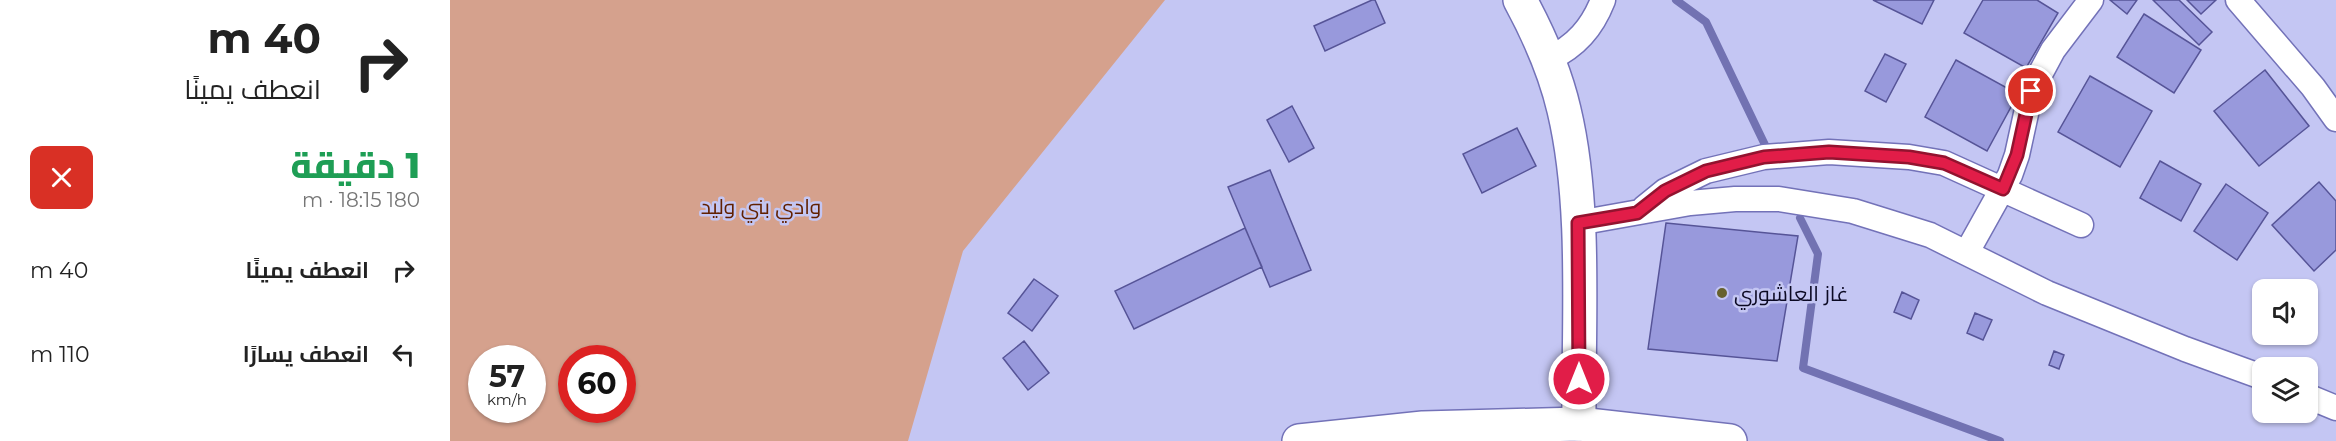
<!DOCTYPE html>
<html lang="ar">
<meta charset="utf-8">
<style>
body{margin:0;font-family:Montserrat,Cairo,sans-serif;background:#f2f2f2;color:#222;direction:rtl;height:100vh;display:flex;flex-direction:column;font-size:22px;white-space:nowrap}
*{box-sizing:border-box;margin:0}
p{font-size:20px;color:#767676}
.icon{flex:none;width:33px;height:33px;fill:none;stroke:currentColor;stroke-width:2;stroke-linecap:round;stroke-linejoin:round}
.map{position:relative;flex:1;overflow:hidden;direction:ltr}
.panel{display:flex;flex-direction:column;background:#fff;width:450px}
.panel>*{flex:none}
.guide{background:#fff;color:#222;overflow:hidden}
.buttons{position:absolute;left:1802px;top:279px;display:grid;gap:12px}
.buttons a{display:grid;place-items:center;width:66px;height:66px;border-radius:12px;background:#fff;box-shadow:0 2px 4px #0004;font-size:30px}
.speed{position:absolute;left:18px;top:345px;display:flex;gap:12px;font-size:30px;font-weight:700;text-align:center}
.speed>*{display:grid;place-content:center;width:78px;height:78px;border-radius:50%;background:#fff;box-shadow:0 2px 4px #0004;line-height:1}
.speed small{font-size:15px;font-weight:400}
.speed .limit{border:9px solid #d22;background:#fff;color:#111}
.pin{position:absolute;display:grid;place-items:center;width:51px;height:51px;color:#fff;margin:-26px;border:3px solid #fff;border-radius:50%;box-shadow:0 2px 6px #0007}
.me{position:absolute;width:66px;margin:-33px;rotate:0deg;stroke-linejoin:round;filter:drop-shadow(0 0 4px #0008)}
.turn{display:flex;align-items:center;gap:21px;height:126px;padding:0 30px;font-size:27px}
.turn .icon{width:78px;height:78px;stroke-width:2.5}
.turn b{display:block;font-size:42px;line-height:51px}
.round{display:grid;place-items:center;flex:none;width:63px;height:63px;border-radius:12px;background:#f2f2f2}
.summary{display:flex;align-items:center;justify-content:space-between;height:102px;padding:0 30px}
h1{font-size:36px;font-weight:800;line-height:45px;color:#1e9e55}
ul{padding:0;list-style:none}
li{display:flex;align-items:center;gap:18px;height:84px;padding:0 30px}
li div{flex:1}
li b{display:block;font-size:22px}
li em{font-style:normal}
main{display:flex;flex:1;min-height:0}
.map>svg:first-child{display:block}
.green{fill:#d5a18d;fill-rule:evenodd}
.lines{fill:none;stroke-linecap:round;stroke-linejoin:round}
.stream{stroke:#7272b2;stroke-width:8}
.building{fill:#9899dc;stroke:#565497;stroke-width:1.5}
.street-casing{stroke:#7372b8;stroke-width:27}
.primary-casing{stroke:#7372b8;stroke-width:36}
.highway-casing{stroke:#7372b8;stroke-width:36}
.street{stroke:#fff;stroke-width:24}
.primary{stroke:#fff;stroke-width:33}
.highway{stroke:#fff;stroke-width:33}
.route-casing{stroke:#92132f;stroke-width:15}
.route{stroke:#e11d48;stroke-width:10}
.poi-dot{fill:#67612e;stroke:#c4c6f3;stroke-width:2}
.labels{text-anchor:middle;dominant-baseline:central;stroke-width:5;stroke-linejoin:round;paint-order:stroke}
.park-label{font-size:21px;fill:#612000;stroke:#c4c6f3}
.poi-label{font-size:21px;fill:#0b0923;stroke:#c4c6f3;text-anchor:start}
</style>
<main>
<div class="map">
<svg width="1886" height="441" viewBox="0 0 1886 441">
<rect width="100%" height="100%" fill="#c4c6f3"/>
<path class="green" d="M0,0h715l-202,251 -55,190h-458zM32,358h50v52h-50zM122,358h50v52h-50z"/>
<g class="lines">
<path class="stream" d="M1226,0l30,22 60,125
M1350,218l18,36 -15,114 197,73"/>
</g>
<path class="building" d="M922,0h3l10,23 -60,28 -11,-25z
M1423,0h61l-12,24z
M1533,0h54l21,13 -32,55 -62,-35z
M1660,0h27l-10,14z
M1703,0h26l33,32 -13,13z
M1737,0h29l-15,14z
M1694,14l57,36 -27,43 -57,-36z
M1435,54l21,10 -20,38 -21,-11z
M1506,60l62,34 -31,57 -62,-34z
M1815,70l44,56 -50,40 -45,-55z
M1640,76l62,35 -32,56 -62,-35z
M842,106l22,42 -25,14 -22,-42z
M1067,128l19,38 -54,27 -19,-39z
M1710,161l41,23 -20,37 -41,-23z
M820,170l41,100 -41,17 -42,-100z
M1869,182l17,19v49l-22,21 -42,-46z
M1776,184l42,29 -31,47 -43,-29z
M1216,223l132,13 -21,125 -129,-12z
M795,228l17,39 -128,62 -19,-38z
M584,279l24,17 -26,35 -24,-18z
M1452,292l17,8 -8,19 -17,-7z
M1525,313l17,7 -9,20 -16,-7z
M574,341l25,32 -21,17 -25,-32z
M1604,351l10,4 -5,14 -10,-4z"/>
<g class="lines">
<defs>
<path id="street" d="M1788,0l75,87 23,32
M1099,59c27,-13 43,-31 54,-59
M1194,208l21,-17 41,-20 58,-14 65,-5 80,5 35,6 137,62
M1128,223l112,-20 45,-4h44l74,12 77,24 117,58 138,56 77,28
M1517,252l43,-77 7,-20 14,-64 22,-41 38,-50
M1857,396l29,12"/>
<path id="primary" d="M1070,0c19,35 35,71 44,110 23,96 14,215 15,314"/>
<path id="highway" d="M849,441l124,-13 156,-4 151,17"/>
</defs>
<use href="#street" class="street-casing"/>
<use href="#primary" class="primary-casing"/>
<use href="#highway" class="highway-casing"/>
<use href="#street" class="street"/>
<use href="#primary" class="primary"/>
<use href="#highway" class="highway"/>
</g>
<g class="lines">
<defs>
<path id="route" d="M1129,379l-1,-156 59,-10 28,-22 41,-20 58,-14 65,-5 80,5 35,6 59,26 14,-34 14,-64"/>
</defs>
<use href="#route" class="route-casing"/>
<use href="#route" class="route"/>
</g>
<circle class="poi-dot" cx="1272" cy="293" r="6"/>
<g class="labels">
<g class="park-label">
<text x="311" y="206">وادي بني وليد</text>
</g>
<g class="poi-label">
<text x="1284" y="293">غاز العاشوري</text>
</g>
</g>
</svg>
<div class="buttons">
<a><svg class="icon" aria-label="sound" viewBox="0 0 24 24"><path d="M4 9h4l5-4v14l-5-4H4zM17 9q2 3 0 6"/></svg></a>
<a><svg class="icon" aria-label="layers" viewBox="0 0 24 24"><path d="M12 4l9 5-9 5-9-5zM3 14l9 5 9-5"/></svg></a>
</div>
<div class="speed"><div>57<small>km/h</small></div><div class="limit">60</div></div>
<div class="pin" style="left:1581px;top:91px;background:#d93025"><svg class="icon" aria-label="arrive" viewBox="0 0 24 24"><path d="M6 21V4h12l-3 4 3 4H6"/></svg></div>
<svg class="me" style="left:1129px;top:379px" viewBox="-20 -20 40 40"><circle r="17" fill="#e11d48" stroke="#fff" stroke-width="3"/><path d="M0-11L8 9 0 5-8 9z" fill="#fff"/></svg>
</div>
<section class="panel">
<div class="guide">
<div class="turn"><svg class="icon" aria-label="right" viewBox="0 0 24 24"><path d="M7 20v-9h11M14 6l5 5-5 5"/></svg><div><b>40 m</b>انعطف يمينًا</div></div>
</div>
<div class="summary"><div><h1>1 دقيقة</h1><p>180 m · 18:15</p></div><a class="round" style="background:#d93025;color:#fff"><svg class="icon" aria-label="close" viewBox="0 0 24 24"><path d="M6 6l12 12M18 6L6 18"/></svg></a></div>
<ul>
<li><svg class="icon" aria-label="right" viewBox="0 0 24 24"><path d="M7 20v-9h11M14 6l5 5-5 5"/></svg><div><b>انعطف يمينًا</b></div><em>40 m</em></li>
<li><svg class="icon" aria-label="left" viewBox="0 0 24 24"><path d="M17 20v-9H6M10 6l-5 5 5 5"/></svg><div><b>انعطف يسارًا</b></div><em>110 m</em></li>
</ul>
</section>
</main>
